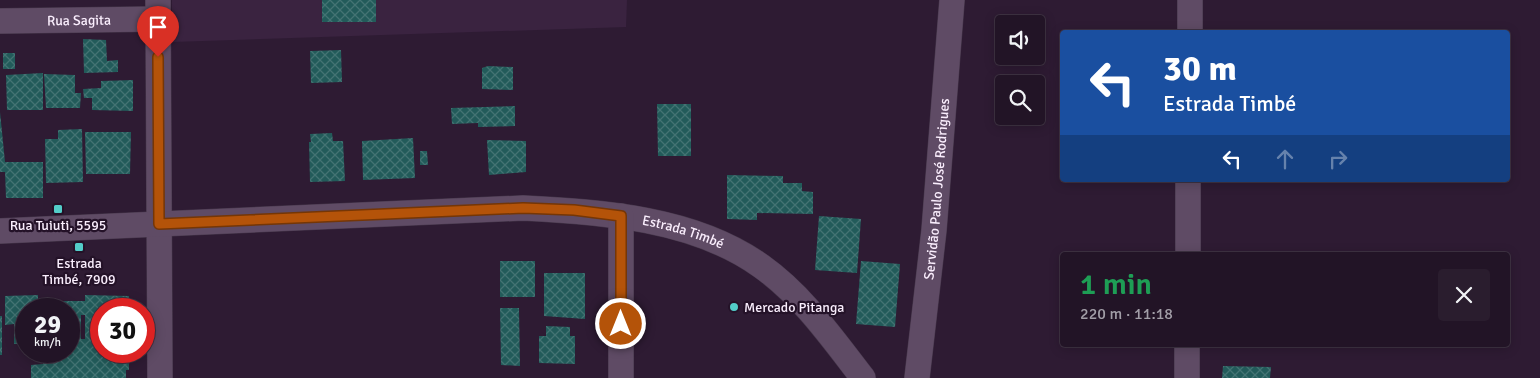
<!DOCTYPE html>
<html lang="pt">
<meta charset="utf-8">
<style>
body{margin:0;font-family:Signika,sans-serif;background:#2a1d2e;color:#f1f3f6;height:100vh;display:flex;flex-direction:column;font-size:19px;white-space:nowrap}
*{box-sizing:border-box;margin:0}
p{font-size:16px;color:#a29ea7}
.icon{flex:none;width:28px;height:28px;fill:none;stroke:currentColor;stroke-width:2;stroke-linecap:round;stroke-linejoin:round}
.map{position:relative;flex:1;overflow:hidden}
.side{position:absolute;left:1060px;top:252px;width:450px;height:95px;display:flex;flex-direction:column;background:#221426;border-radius:5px;box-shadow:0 2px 12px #0003,0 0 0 1px #3f3343}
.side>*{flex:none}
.guide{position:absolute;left:1060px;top:30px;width:450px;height:152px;border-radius:5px;box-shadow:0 2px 12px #0003,0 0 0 1px #3f3343;background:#1a4fa0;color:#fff;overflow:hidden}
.controls{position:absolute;left:995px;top:15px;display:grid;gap:10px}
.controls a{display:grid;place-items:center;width:50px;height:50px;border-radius:5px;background:#221426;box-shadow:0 2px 12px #0003,0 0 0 1px #3f3343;font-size:25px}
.speed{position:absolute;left:15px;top:298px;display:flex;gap:10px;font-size:25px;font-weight:700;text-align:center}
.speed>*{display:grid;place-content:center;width:65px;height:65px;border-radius:50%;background:#221426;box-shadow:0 2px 12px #0003,0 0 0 1px #3f3343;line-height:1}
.speed small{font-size:12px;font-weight:400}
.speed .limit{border:8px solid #d22;background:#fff;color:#111}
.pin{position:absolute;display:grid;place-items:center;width:42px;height:42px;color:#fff;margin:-51px -21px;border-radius:50% 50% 50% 0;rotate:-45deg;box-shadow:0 0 5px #0007}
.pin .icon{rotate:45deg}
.me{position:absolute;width:55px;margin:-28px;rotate:0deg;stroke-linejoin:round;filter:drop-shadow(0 0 4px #0008)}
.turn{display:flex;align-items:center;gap:18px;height:105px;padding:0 20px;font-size:22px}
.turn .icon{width:65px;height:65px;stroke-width:2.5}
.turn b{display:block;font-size:35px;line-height:42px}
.lanes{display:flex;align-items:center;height:48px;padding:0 20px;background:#0003;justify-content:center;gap:25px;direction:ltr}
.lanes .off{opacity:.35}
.round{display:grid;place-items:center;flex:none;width:52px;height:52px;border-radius:5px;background:#2a1d2e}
.overview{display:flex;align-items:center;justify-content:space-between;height:85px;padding:0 20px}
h1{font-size:30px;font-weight:600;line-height:38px;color:#1e9e55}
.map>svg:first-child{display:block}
.built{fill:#3a2340}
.building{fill:url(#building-cross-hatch);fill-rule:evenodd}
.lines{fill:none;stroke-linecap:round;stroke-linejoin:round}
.minor-casing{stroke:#47384c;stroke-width:26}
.minor{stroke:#5f4b65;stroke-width:25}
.route-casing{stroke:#753606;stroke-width:12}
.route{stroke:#b45309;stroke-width:9}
.poi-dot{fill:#53cdc9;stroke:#241228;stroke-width:2}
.labels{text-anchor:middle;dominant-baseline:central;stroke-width:4.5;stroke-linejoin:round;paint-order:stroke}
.street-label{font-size:14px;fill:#faeefd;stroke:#241228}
.poi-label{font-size:14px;fill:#faeefd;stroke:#241228}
</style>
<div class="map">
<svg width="1540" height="378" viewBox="0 0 1540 378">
<defs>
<pattern id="building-cross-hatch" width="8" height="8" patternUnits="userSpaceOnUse" patternTransform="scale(1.25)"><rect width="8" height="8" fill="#225b5a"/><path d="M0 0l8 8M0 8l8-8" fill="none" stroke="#437373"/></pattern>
</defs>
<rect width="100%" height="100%" fill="#2e1b33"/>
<path class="built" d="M172,0h455l-1,27 -454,15z"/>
<path class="building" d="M322,0h54v22h-54z
M83,39l23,1 1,21 11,-1v12l-34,1z
M341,50l1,32 -31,1 -1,-32z
M3,53h12v16h-12z
M488,66l25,1v23l-31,-1v-21z
M43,73v37h-36l-1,-35z
M44,74l31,1v18h6l-1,15h-34z
M133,80v31l-41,-1v-12h-8l-1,-9 18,-1v-7z
M657,104h34v52h-33z
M515,106v20l-37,1v-4l-26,1 -1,-16z
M0,112l5,50h38v36h-37l-1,-26h-5z
M82,129l1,53 -37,1 -1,-44h13v-9z
M85,132h46l-1,42h-44z
M332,133l1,8h10l2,40 -35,1 -1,-40h2l-1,-8z
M413,138l2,40 -52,2 -1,-39z
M487,140l39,1v31l-37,3z
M420,151h7l1,14h-8z
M727,175l56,1v7h19v8l11,1v22l-56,-1v7l-30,-1z
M819,216l42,3 -4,54 -42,-3z
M500,261h35v36h-35z
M861,261l39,3 -5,63 -39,-3z
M544,273h41v46l-41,-3z
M38,295v14h-12v35h-12v-20l-9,1v-29z
M85,295l44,1v13h-28v42h28v19h-3v8h-95v-13l12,-1v-13h26v-42h-26v-8h42zM81,315h4v24h-4z
M500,308h19l1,58 -19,-1z
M0,316h2v39h-2z
M546,326l24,1v9h5v28l-36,-1v-27h7z
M1223,366l48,1 -1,11h-48z"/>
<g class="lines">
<defs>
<g id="minor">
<path d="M158,0l2,378"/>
<path id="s1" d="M0,21l158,-2"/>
<path d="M1190,32v-32"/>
<path id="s2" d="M0,231l523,-23c79,4 171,10 238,58 41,29 71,72 102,112"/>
<path d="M1188,255v-75"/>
<path d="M621,378v-162"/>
<path id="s3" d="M917,378l17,-148 18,-230"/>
<path d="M1187,378v-33"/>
</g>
</defs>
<use href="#minor" class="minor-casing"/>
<use href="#minor" class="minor"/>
</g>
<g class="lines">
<defs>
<path id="route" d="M158,57l1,167 364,-16 51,2 47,6v108"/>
</defs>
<use href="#route" class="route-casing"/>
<use href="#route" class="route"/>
</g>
<g class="poi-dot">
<rect x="53" y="204" width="10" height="10" rx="2.5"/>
<rect x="74" y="242" width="10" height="10" rx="2.5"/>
<circle cx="734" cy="307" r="5"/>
</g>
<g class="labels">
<g class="street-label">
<text stroke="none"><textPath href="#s1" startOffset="79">Rua Sagita</textPath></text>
<text stroke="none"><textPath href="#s3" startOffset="190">Servidão Paulo José Rodrigues</textPath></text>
<text stroke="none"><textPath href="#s2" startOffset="686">Estrada Timbé</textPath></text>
</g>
<g class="poi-label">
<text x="58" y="225">Rua Tuiuti, 5595</text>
<text x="79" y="263">Estrada<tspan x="79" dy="16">Timbé, 7909</tspan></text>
<text x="744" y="307" text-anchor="start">Mercado Pitanga</text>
</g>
</g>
</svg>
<div class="controls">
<a><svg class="icon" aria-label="sound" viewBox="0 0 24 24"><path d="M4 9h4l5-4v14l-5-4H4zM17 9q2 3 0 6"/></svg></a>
<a><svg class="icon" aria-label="search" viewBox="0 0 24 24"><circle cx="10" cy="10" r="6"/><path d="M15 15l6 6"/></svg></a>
</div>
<div class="speed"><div>29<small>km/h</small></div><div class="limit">30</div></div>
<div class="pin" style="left:158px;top:57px;background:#d93025"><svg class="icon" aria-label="arrive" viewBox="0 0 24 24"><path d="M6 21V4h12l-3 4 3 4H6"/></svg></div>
<svg class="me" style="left:621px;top:324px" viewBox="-20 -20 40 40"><circle r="17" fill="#b45309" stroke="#fff" stroke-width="3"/><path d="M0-11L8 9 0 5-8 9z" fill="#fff"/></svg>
<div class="guide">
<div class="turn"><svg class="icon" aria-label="left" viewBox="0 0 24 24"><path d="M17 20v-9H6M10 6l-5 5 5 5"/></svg><div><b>30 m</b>Estrada Timbé</div></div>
<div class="lanes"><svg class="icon" aria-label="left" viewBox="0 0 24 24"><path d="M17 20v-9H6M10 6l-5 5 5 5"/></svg><svg class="icon off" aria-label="ahead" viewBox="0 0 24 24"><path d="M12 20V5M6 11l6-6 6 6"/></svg><svg class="icon off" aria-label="right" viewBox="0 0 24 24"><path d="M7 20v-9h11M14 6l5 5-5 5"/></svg></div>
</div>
<section class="side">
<div class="overview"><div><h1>1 min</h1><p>220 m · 11:18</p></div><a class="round"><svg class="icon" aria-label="close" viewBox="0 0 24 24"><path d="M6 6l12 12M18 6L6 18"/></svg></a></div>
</section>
</div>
